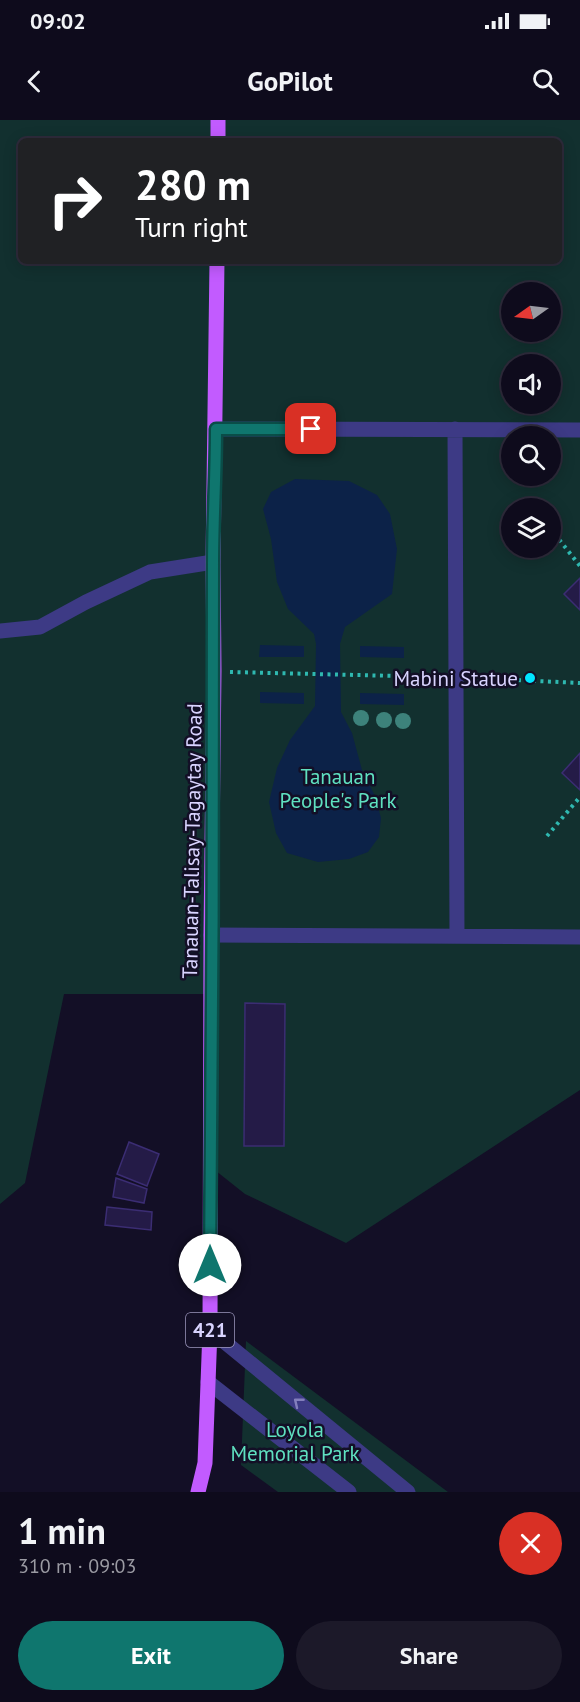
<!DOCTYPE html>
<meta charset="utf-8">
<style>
body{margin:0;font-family:"PT Sans",sans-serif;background:#1c1929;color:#f1f3f6;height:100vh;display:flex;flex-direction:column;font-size:22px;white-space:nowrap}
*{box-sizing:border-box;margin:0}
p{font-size:20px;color:#9b9ba3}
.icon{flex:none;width:33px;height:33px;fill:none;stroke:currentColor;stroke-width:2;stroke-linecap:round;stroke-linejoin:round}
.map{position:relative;height:1372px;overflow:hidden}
.side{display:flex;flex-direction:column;background:#0e0b1c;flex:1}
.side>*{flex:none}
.hud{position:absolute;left:18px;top:18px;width:544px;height:126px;border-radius:9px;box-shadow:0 3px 15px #0003,0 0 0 2px #2e2b3b;background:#202124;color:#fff;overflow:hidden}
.needle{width:39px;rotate:256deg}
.tools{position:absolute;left:501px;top:162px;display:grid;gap:12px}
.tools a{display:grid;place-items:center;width:60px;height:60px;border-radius:50%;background:#0e0b1c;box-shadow:0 3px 15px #0003,0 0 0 2px #2e2b3b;font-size:30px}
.pin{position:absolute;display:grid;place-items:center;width:51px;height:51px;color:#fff;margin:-26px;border-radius:12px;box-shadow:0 3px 9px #0006}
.me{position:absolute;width:66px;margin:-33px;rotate:0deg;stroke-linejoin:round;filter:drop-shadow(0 0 4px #0008)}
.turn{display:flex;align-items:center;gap:21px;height:126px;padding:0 18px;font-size:27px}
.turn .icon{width:78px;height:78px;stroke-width:2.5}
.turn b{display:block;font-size:42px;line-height:51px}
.round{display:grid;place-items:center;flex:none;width:63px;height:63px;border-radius:32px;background:#1c1929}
.summary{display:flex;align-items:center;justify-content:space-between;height:102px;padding:0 18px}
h1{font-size:36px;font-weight:800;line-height:45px}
.cta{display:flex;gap:12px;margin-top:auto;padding:12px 18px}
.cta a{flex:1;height:69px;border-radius:36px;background:#0f766e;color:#fff;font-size:24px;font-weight:800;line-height:69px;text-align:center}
.cta a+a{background:#1c1929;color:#f1f3f6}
.status{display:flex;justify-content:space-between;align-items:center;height:42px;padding:0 30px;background:#0e0b1c;direction:ltr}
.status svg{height:16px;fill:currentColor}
header{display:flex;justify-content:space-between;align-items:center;height:78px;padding:0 18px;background:#0e0b1c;font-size:27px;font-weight:800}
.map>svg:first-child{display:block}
.green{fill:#12302f;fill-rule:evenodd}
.water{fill:#0c2248}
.building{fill:#241b47;stroke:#3b2d73;stroke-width:1.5}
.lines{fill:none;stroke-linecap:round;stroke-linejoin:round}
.path{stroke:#2fb8b0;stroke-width:4;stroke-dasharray:3 4.5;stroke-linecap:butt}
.minor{stroke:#3d3a85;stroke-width:15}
.major{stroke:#c25bff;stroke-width:15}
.tree{fill:#3d827b}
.oneway{stroke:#837fbc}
.route-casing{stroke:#0a4d48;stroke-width:15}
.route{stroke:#0f766e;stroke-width:10}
.poi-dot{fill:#00e5ff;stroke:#130f26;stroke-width:2}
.labels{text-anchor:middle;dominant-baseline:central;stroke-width:5;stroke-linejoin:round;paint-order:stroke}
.shield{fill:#130f26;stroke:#9e99be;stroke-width:1.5}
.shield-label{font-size:20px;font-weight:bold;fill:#d9d4ff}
.poi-label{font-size:21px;fill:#d9d4ff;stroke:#130f26;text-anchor:end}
.park-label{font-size:21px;fill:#5fe0c0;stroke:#130f26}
.street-label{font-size:21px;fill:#d9d4ff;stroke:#130f26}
</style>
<div class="status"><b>09:02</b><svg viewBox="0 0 49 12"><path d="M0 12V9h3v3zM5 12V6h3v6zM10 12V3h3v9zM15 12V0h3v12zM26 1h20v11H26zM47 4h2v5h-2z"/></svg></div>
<header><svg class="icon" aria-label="back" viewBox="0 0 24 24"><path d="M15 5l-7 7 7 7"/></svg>GoPilot<svg class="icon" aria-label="search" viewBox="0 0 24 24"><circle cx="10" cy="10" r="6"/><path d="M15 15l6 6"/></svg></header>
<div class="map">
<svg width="580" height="1372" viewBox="0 0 580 1372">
<rect width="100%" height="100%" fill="#130f26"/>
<path class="green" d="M0,0h580v970l-234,153 -101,-49 -34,-27v-173h-147l-39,189 -25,21zM21,21h539v120h-539zM512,172h38v40h-38zM512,244h38v40h-38zM512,316h38v40h-38zM512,388h38v40h-38z
M246,1221l202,151h-170l-37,-27z"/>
<path class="water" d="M295,359l54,2 28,14 13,19 7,35 -5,45 -47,33 -5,17 1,68 11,21 10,37 13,26 6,22 -2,19 -11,15 -19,7 -31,3 -31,-9 -11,-20 -7,-31 8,-34 13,-28 25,-34 1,-62 -2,-10 -26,-25 -11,-27 -6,-43 -8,-30 8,-17z
M260,525l44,1v11h-45z
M360,526l44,1v11l-44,-1z
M260,572l44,1v11l-44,-1z
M360,573l44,1v11l-44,-1z"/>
<path class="building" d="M580,458v32l-16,-16z
M580,633v37l-18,-17z
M245,883l40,1 -1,142h-40z
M129,1022l30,12 -12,32 -30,-12z
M116,1058l31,11 -3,14 -31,-6z
M107,1087l45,5 -1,18 -46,-5z"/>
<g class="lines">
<path class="path" d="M550,408l30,38
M230,552l211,5
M473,558l107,5
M547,716l33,-39"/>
<path class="minor" d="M216,309l364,1
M455,309l2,507
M0,511l40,-4 46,-25 64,-30 63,-10
M211,815l369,2
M210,1210l198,162
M208,1262l141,110"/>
<path class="major" d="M218,21v-21
M198,1372l7,-29 5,-133 1,-395 3,-264 -1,-109 4,-301"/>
</g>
<g class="tree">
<circle cx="361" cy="598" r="8"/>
<circle cx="384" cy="600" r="8"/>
<circle cx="403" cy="601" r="8"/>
</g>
<defs><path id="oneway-chevron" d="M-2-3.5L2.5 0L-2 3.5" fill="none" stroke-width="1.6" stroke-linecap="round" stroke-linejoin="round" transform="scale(1.5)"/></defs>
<use class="oneway" href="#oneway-chevron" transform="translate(298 1282) rotate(-141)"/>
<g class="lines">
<defs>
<path id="route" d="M210,1145c2,-233 4,-467 3,-700 0,-45 3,-91 3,-136h95"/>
</defs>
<use href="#route" class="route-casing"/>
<use href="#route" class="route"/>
</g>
<circle class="poi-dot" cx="530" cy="558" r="6"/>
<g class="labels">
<rect class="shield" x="186" y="1193" width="48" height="34" rx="4.5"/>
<g class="shield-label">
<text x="210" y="1210">421</text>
</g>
<g class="poi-label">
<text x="518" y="558">Mabini Statue</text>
</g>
<g class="park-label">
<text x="338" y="656">Tanauan<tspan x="338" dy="24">People's Park</tspan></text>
<text x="295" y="1309">Loyola<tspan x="295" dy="24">Memorial Park</tspan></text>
</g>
<g class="street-label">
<text transform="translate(192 721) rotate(-89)">Tanauan-Talisay-Tagaytay Road</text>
</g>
</g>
</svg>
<div class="tools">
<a><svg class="needle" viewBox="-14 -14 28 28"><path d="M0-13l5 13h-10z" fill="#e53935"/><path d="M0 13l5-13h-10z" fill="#9b9ba3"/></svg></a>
<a><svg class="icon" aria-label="sound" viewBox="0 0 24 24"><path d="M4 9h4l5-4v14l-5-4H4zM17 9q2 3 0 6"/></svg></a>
<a><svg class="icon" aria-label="search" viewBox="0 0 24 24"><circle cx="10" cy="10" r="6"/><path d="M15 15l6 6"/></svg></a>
<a><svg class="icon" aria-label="layers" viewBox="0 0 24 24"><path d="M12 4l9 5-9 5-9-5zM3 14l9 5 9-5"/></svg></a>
</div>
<div class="pin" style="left:311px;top:309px;background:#d93025"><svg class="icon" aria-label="arrive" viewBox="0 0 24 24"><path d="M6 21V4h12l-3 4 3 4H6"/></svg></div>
<svg class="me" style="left:210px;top:1145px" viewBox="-20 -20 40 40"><circle r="19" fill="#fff"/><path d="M0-13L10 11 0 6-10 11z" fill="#0f766e"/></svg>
<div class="hud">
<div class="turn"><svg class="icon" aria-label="right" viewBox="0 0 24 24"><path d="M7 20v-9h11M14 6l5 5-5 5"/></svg><div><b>280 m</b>Turn right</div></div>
</div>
</div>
<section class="side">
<div class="summary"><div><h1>1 min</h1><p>310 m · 09:03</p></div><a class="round" style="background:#d93025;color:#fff"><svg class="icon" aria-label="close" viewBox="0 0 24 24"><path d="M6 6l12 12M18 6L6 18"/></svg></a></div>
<div class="cta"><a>Exit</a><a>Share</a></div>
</section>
